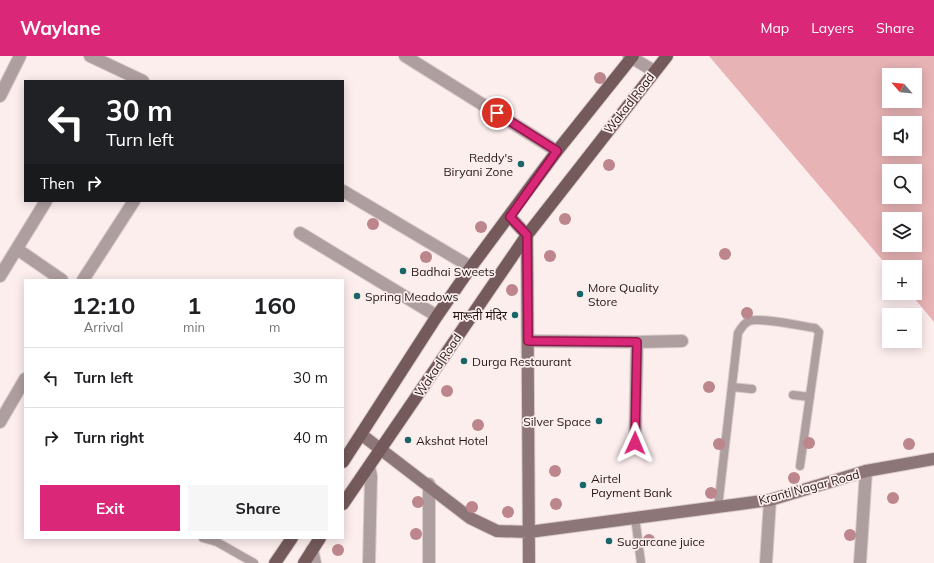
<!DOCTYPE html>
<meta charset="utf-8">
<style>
body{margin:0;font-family:Mulish,"Noto Sans Devanagari",sans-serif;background:#f6f6f6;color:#202124;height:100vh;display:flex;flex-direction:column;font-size:15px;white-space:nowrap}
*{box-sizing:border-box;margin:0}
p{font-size:13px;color:#757577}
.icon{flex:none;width:22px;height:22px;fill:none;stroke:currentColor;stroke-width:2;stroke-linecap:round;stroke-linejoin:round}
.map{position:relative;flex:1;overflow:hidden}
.panel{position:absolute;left:24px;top:223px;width:320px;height:260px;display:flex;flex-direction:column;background:#fff;border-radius:0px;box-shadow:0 2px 10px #0003}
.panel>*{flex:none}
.guide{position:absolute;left:24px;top:24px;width:320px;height:122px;border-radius:0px;box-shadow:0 2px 10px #0003;background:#202124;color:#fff;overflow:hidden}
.needle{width:26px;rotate:297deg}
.buttons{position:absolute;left:882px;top:12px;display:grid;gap:8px}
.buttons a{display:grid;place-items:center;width:40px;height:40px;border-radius:0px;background:#fff;box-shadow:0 2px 10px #0003;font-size:20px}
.pin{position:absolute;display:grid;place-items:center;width:34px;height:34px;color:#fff;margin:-17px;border:2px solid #fff;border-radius:50%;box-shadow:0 1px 4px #0007}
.me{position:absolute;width:44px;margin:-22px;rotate:1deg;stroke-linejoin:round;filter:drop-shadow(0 0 3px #0008)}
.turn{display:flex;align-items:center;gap:14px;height:84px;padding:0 16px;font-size:18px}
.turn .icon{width:52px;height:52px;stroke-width:2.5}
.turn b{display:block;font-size:28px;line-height:34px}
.then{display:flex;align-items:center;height:38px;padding:0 16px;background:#0003;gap:8px;font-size:15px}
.eta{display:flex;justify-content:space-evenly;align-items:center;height:68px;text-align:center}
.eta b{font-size:24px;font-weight:700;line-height:28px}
.primary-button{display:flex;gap:8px;margin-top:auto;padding:8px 16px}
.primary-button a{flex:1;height:46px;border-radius:0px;background:#db2777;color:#fff;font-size:16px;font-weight:700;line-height:46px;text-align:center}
.primary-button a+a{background:#f6f6f6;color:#202124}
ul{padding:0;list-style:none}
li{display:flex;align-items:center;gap:12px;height:60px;padding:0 16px;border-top:1px solid #e0e0e0}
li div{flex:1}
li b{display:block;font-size:15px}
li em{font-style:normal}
header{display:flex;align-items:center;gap:24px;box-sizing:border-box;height:56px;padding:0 20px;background:#db2777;color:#fff}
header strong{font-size:19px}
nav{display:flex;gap:22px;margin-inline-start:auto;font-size:14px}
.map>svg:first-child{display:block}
.green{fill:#e8b3b5;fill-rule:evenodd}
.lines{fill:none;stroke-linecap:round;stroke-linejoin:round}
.lane-casing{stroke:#dacccc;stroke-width:10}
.street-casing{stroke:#dacccc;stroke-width:14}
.secondary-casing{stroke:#dacccc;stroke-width:14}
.primary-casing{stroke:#dacccc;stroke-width:14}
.lane{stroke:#ae9e9f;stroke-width:8}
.street{stroke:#ae9e9f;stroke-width:12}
.secondary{stroke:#8d7677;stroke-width:12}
.primary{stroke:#745a5b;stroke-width:12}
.tree{fill:#bc868c}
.route-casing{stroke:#8e194d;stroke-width:10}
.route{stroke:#db2777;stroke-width:7}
.poi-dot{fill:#186667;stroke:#fdeeee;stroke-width:1.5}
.labels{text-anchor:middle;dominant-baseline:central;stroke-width:3.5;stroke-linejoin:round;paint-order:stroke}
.street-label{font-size:12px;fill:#231717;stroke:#fdeeee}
.poi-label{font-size:12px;fill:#231717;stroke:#fdeeee;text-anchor:start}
</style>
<header>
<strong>Waylane</strong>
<nav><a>Map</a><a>Layers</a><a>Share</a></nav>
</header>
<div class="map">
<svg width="934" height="507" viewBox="0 0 934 507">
<rect width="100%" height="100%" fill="#fdeeee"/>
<path class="green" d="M709,0h225v266l-24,-29h5v-26h-26v1zM889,19h26v26h-26zM889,67h26v26h-26zM889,115h26v26h-26zM889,163h26v26h-26z"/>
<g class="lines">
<defs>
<path id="lane" d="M732,331l20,2
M793,339l17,2
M718,451l20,-174c3,-5 6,-10 11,-12 11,-4 52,5 66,7l4,4 -19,134
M635,461l6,46
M203,482l14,4 37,21"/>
<path id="street" d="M90,0l53,25
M405,0l152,95
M629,0l25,15
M0,40l20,-40
M343,135l128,76
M300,177l137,83
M17,193l45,31
M0,220l46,-75
M83,224l51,-79
M528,285l109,1 -2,101
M637,286l45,-1
M0,366l25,-43
M369,410l2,10 -2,87
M312,494l3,13
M429,507v-79
M766,507l4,-63
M860,507l6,-92"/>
<path id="secondary" d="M510,161l17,18 2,328
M362,379l108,83 27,13 32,1 241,-32 96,-29 68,-12"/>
<path id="primary" d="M343,406l94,-146 34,-49 86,-116 76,-95
M343,448l184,-269 140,-179
M275,507l17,-25
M304,507l16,-25"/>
</defs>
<use href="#lane" class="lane-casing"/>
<use href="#street" class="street-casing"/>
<use href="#secondary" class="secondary-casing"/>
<use href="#primary" class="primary-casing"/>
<use href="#lane" class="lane"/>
<use href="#street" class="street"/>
<use href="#secondary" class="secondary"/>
<use href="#primary" class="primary"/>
</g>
<g class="tree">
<circle cx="600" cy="22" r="6"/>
<circle cx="609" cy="109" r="6"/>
<circle cx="565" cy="163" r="6"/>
<circle cx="373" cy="168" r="6"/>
<circle cx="481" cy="171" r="6"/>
<circle cx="725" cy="198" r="6"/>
<circle cx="550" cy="200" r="6"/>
<circle cx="426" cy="201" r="6"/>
<circle cx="512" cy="234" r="6"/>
<circle cx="747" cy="257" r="6"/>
<circle cx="709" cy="331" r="6"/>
<circle cx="447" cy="335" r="6"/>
<circle cx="478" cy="369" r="6"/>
<circle cx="809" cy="387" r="6"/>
<circle cx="719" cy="388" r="6"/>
<circle cx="909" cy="388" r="6"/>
<circle cx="555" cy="415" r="6"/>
<circle cx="794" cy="422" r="6"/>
<circle cx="711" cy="437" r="6"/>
<circle cx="893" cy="442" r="6"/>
<circle cx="418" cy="446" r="6"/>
<circle cx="556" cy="448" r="6"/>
<circle cx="472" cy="451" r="6"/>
<circle cx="508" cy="456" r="6"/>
<circle cx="416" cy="478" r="6"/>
<circle cx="850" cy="479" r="6"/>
<circle cx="649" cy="484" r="6"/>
<circle cx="338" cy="494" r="6"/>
</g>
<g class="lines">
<defs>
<path id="route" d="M497,57l60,38 -47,66 17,18 1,106 109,1 -2,101"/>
</defs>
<use href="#route" class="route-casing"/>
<use href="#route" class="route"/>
</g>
<g class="poi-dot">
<circle cx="521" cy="108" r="4"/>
<circle cx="403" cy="215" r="4"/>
<circle cx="580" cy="238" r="4"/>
<circle cx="357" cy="240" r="4"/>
<circle cx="515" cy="259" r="4"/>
<circle cx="464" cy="305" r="4"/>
<circle cx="599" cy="365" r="4"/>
<circle cx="408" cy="384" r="4"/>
<circle cx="583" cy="429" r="4"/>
<circle cx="609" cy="485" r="4"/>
</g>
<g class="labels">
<g class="street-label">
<text transform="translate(629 47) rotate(-52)">Wakad Road</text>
<text transform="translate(438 309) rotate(-56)">Wakad Road</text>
<text transform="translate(809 431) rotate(-15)">Kranti Nagar Road</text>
</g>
<g class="poi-label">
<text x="513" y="101" text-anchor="end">Reddy's<tspan x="513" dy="14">Biryani Zone</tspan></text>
<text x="411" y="215">Badhai Sweets</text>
<text x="588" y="231">More Quality<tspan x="588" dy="14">Store</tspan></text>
<text x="365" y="240">Spring Meadows</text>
<text x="507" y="259" text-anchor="end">मारूती मंदिर</text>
<text x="472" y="305">Durga Restaurant</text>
<text x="591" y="365" text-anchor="end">Silver Space</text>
<text x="416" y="384">Akshat Hotel</text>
<text x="591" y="422">Airtel<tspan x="591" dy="14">Payment Bank</tspan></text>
<text x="617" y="485">Sugarcane juice</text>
</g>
</g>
</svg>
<div class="buttons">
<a><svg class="needle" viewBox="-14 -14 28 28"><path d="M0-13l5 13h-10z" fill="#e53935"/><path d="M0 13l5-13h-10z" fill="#757577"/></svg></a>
<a><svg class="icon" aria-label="sound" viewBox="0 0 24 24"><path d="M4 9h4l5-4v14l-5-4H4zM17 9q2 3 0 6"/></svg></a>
<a><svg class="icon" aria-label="search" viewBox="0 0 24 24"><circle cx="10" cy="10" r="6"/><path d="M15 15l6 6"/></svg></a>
<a><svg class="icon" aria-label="layers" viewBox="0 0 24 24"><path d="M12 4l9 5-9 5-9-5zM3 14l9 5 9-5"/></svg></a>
<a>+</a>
<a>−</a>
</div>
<div class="pin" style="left:497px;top:57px;background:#d93025"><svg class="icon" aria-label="arrive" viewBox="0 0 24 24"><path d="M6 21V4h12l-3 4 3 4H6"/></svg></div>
<svg class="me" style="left:635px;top:387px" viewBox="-20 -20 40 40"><path d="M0-17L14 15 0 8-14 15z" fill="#db2777" stroke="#fff" stroke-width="4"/></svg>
<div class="guide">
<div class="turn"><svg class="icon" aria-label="left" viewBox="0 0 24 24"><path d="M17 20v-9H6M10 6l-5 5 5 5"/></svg><div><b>30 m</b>Turn left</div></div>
<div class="then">Then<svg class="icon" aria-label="right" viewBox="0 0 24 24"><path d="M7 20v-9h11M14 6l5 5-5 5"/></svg></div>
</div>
<section class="panel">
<div class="eta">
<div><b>12:10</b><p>Arrival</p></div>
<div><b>1</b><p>min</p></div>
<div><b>160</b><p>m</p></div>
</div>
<ul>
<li><svg class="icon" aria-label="left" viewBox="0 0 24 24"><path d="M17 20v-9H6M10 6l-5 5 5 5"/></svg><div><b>Turn left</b></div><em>30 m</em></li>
<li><svg class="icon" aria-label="right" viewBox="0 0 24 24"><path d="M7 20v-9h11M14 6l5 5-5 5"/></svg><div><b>Turn right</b></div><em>40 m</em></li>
</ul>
<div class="primary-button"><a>Exit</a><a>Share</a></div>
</section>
</div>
